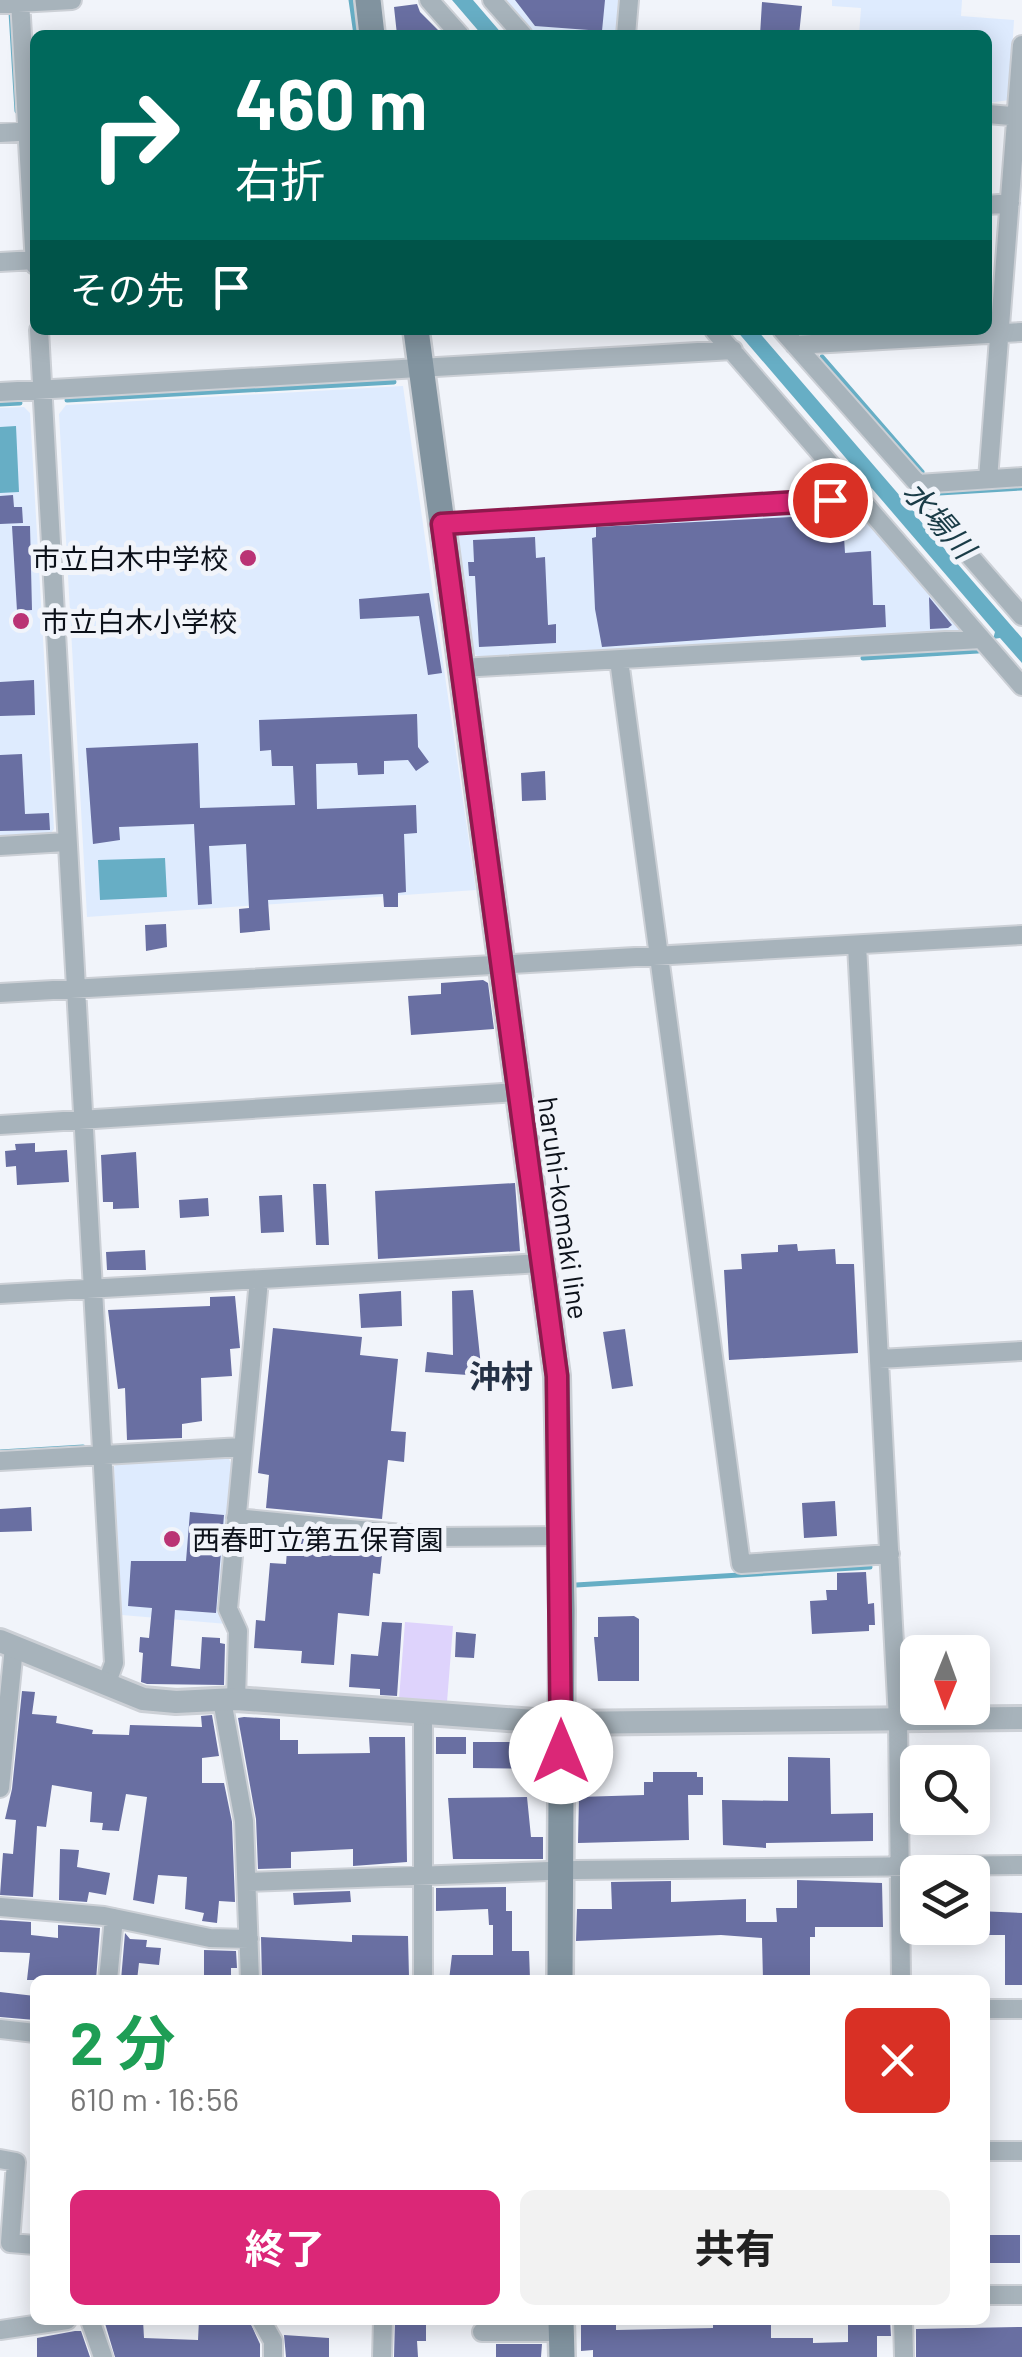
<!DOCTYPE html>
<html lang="ja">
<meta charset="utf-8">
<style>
body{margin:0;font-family:Barlow,"Noto Sans JP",sans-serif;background:#f2f2f2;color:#222;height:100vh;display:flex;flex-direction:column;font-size:38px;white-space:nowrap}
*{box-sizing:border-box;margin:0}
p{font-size:32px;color:#767676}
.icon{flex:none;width:55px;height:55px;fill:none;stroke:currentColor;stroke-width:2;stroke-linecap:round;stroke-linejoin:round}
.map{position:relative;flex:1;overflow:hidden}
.panel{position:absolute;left:30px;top:1975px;width:960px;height:350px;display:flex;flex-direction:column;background:#fff;border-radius:15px;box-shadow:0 5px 25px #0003}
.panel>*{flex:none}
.guide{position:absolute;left:30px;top:30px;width:962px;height:305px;border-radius:15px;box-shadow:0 5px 25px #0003;background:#00695c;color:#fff;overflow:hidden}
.needle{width:65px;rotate:181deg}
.controls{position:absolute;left:900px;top:1635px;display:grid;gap:20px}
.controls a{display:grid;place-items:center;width:90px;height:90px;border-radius:15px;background:#fff;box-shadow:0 5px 25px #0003;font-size:50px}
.pin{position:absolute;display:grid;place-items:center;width:85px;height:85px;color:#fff;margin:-42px;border:5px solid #fff;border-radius:50%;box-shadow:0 2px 10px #0007}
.me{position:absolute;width:110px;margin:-55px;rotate:0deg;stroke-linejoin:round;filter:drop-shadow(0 0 8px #0008)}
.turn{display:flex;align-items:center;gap:35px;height:210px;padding:0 40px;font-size:45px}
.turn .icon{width:130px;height:130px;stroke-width:2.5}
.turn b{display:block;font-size:70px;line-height:85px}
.then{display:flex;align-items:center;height:95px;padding:0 40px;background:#0003;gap:20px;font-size:38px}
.round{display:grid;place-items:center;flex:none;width:105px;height:105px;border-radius:15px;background:#f2f2f2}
.headline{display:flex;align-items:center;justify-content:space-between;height:170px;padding:0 40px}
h1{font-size:60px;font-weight:700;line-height:75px;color:#1e9e55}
.action{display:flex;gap:20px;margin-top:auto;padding:20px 40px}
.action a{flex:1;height:115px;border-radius:15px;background:#db2777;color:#fff;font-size:40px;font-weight:700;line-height:115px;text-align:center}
.action a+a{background:#f2f2f2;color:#222}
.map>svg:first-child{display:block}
.built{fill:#deebfe}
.green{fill:#ded3fc}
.water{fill:#67aec5}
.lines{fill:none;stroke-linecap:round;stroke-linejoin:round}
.stream{stroke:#67aec5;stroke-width:5}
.building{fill:#696fa2}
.minor-casing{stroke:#ccd0d6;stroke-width:22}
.tertiary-casing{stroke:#ccd0d6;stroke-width:28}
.secondary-casing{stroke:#ccd0d6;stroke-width:30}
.minor{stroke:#a7b3bb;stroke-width:18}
.tertiary{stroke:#a7b3bb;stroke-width:22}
.secondary{stroke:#81939f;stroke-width:25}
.route-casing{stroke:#8e194d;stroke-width:25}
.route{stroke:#db2777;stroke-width:18}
.poi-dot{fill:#ba3374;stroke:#f1f4fa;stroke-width:4}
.labels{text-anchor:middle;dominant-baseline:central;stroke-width:10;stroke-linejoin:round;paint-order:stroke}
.poi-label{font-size:28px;fill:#0c111a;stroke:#f1f4fa;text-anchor:start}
.street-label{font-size:28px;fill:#0c111a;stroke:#f1f4fa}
.water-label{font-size:30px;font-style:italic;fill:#1a3c47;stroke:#f1f4fa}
.quarter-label{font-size:32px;font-weight:bold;fill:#253246;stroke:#f1f4fa}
</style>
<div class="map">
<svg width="1022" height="2357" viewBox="0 0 1022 2357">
<rect width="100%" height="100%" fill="#f1f4fa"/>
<path class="built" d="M506,0h112l-2,35h-80z
M832,0h130l-1,16 53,4 -5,80 -21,3v-68h-129l2,-27 -29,-2z
M403,386l73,504 -389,27 -28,-503 7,-9z
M24,407l6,6 24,416 -5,6 -49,2v-429z
M850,509l17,7 96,111 -5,7 -479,23 -6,-4 -15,-115 4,-6z
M227,1455l4,8 -12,147 8,14 -105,-9 -8,-148 4,-4z"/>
<path class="green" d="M405,1622l48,4 -6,76 -48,-3z"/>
<path class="water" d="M452,0h21l30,35h-21z
M736,330h21l156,181 8,2 -4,4 105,121v25l-22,-25 -7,1 2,-7z
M16,426l3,66 -19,1v-66z
M165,858l2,39 -67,3 -2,-40z"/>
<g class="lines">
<path class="stream" d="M351,0l5,35
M11,12l6,99
M799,330l3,4
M822,357l100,115
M67,400l327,-18
M0,404l20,-1
M933,498l6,-5 83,-5
M863,658l115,-7
M0,1452l83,-5
M576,1585l294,-18"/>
</g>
<path class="building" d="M515,0h90l-3,31 -67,-5z
M762,2l40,4 -3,29h-39z
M417,4l3,8 23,23h-46l-3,-28z
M13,495l1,12h8l1,16 -23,1v-28z
M831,515l1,23 12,-1 1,16 26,-2 2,54h12l1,22 -284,20 -7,-38 -3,-71 4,-1v-10z
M12,526h18l2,84 -15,1z
M535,537l1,21 9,-1 3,68 8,-1v19l-77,4 -4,-71h-6l-1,-14h6l-1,-22z
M429,593l13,80 -14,2 -9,-59 -59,3 -1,-20z
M929,597l23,28 -4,3 -18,1z
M34,680l1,35 -35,1v-34z
M417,714l1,33 11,15 -13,9 -8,-11 -24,1v13l-26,1 -1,-12 -41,1 1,45 99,-4 1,28 -13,1 2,58 -8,1v14h-14l-1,-13 -115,6 2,30 -30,3 -1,-24 10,-1 -3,-64 -37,2 3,58 -14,1 -4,-81 -75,3 1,13 -27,4 -7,-96 112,-5 2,65 95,-3 -2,-39h-21l-1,-16 -11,1 -1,-31z
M22,754l3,60 24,-1 1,17 -50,1v-76z
M545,771l1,29 -24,1 -1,-28z
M166,924l1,23 -21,4 -1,-26z
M483,980l5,3 6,46 -83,6 -3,-39 33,-2v-11z
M35,1143v9l32,-2 2,32 -52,3 -1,-19 -10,1 -1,-16 11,-1 -1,-6z
M136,1152l3,56 -26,1v-7h-10l-2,-47z
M515,1183l5,68 -142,8 -3,-68z
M313,1184h13l3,61h-13z
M282,1195l2,37 -23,1 -2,-37z
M208,1198l1,18 -29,2 -1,-18z
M797,1244l1,7 37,-2 1,15h18l4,89 -129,7 -5,-90 18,-1 -1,-15 37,-2v-7z
M145,1250l1,20h-39l-1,-18z
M473,1290l9,86 -57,-4 2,-20 26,3 -1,-64z
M401,1291l1,35 -41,2 -2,-34z
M235,1296l5,52 -10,1 2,27 -31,2 1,43 -20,3v14l-55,2 -2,-52 -7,1 -10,-79 102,-4v-9z
M273,1328l89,9 -2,18 38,4 -7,72 15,1 -2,30 -16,-2 -6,59 -116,-11 3,-33 -11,-2z
M625,1329l8,57 -21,3 -9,-57z
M835,1501l2,35 -33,2 -2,-35z
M31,1507l1,24 -32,1v-23z
M190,1512l34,3 -8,98 -41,-3 -4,56 29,3 2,-32 18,1v5l5,1 -1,41 -77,-1 -6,-2 2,-29 -4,-1 1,-15 9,1 3,-30 -24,-2 3,-45h55z
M288,1536l95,9 -3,29 -7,-1 -4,43 -31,-3 -4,52 -33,-2 1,-12 -48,-3 2,-28 9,1 5,-58 16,1z
M866,1572l2,32 6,-1 1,22h-6v6l-57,3 -2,-33 17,-1 -1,-10h11v-17z
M634,1616l5,3v62h-41l-4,-44h4v-20z
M382,1622l20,1 -5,73 -17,-1v-6l-31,-2 2,-33 27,2z
M456,1632l20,2 -2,24 -19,-1z
M22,1691l13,1 -3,22 25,2 -1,7 37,7 -1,4 37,1 1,-10 72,2 -1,-11 11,-1 7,41 -17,2v25h22l8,39 3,80 -16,-1 -2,22 -15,-2 2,-8 -19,-4 2,-32 -29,-2 -4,29 -21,-4 14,-103 -21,-3 -7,37 -17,-1 1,-7 -13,-1 2,-30 -40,-7 -6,42 -9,-1 -4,71 -33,-2 3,-42 10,1 3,-34 -11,-1 7,-30z
M244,1717l36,2v21h18v14l72,-1 -1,-16h36l2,125 -54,4v-17l-62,3v16l-33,1 -2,-50 -18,-101z
M436,1737h30v17h-30z
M473,1742h68l4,27 -72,-1z
M926,1748h28v14h-27z
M788,1757l42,1 1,56 42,-1v28l-107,2v5l-43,-3 -1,-45 66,1z
M653,1772h44v5h6v18h-15l1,45 -111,3 1,-46 65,-2v-13h9z
M527,1797l4,40h12v22h-90l-5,-61z
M60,1849l19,1 -2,17 33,6 -4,22 -17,-3 -2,10 -28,-2z
M797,1880l85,3 1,44h-68v10h-5v43h-47l-1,-42 -41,-3 -145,6 1,-32h35l-1,-27 60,-1v21l75,-3v23h31l-1,-14h21z
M506,1887v24h6v40h17l1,28 -81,1 3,-25h41v-30h-4l-1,-16 -52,2v-23z
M350,1891l1,11 -57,3 -1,-12z
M978,1911l44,2v72h-17v-50h-27z
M0,1920l31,2v13l27,3v-13l42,3 -4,52h-69l3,-27 -30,-1z
M125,1933l5,6 17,1 -1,7 15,1 -2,17 -20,-2 -2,17h-16z
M352,1935l56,1 1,41 -147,3 -1,-43 91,5z
M204,1950l32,1 1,17h-6v8l-27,-1z
M0,1992l35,4v24l-35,-3z
M986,2235h34v28h-34z
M104,2320h39l1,18 54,2 1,-20h50l11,24v13h-145z
M395,2320h31v21h-9l1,16h-24z
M713,2320h58v18h42v5l35,-1v-21l42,-1 1,16h-14v21h-284v-7l-12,1v-27h35v6l97,-2z
M1022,2327v30h-106v-28z
M75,2331h6l9,26h-53v-19z
M284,2335l45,3v19h-43z
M496,2344h46l-1,13h-45z"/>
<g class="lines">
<defs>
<path id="minor" d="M20,0l15,265
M429,0l31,35
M492,0l31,35
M0,4l72,-4
M626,35l3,-35
M988,114l34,3
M0,133l35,-2
M988,205l22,-2
M0,262l35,-2
M39,330l75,1333 -8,22
M714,330l308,356
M782,330l136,154 3,16 101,116
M795,345l227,-13
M0,392l733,-42
M988,479l34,-434
M918,484l104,-7
M442,524l417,-25
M619,660l122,904 149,-10
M461,668l520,-29
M0,846l66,-4
M857,945l41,774 3,261
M0,993l1022,-58
M0,1125l518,-33
M0,1294l541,-31
M879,1359l143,-8
M0,1461l242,-14
M236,1518l198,19 127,-1
M236,1699l2,-68 -10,-22 31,-329
M222,1700l22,121 6,159
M0,1788l14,-141
M247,1882l329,-12 446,-5
M0,1907l104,9 106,22 39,1
M108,1980l6,-62
M423,1980v-267
M985,2009h37
M0,2029l35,4
M985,2151h37
M0,2159l16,3 -6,81 25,2
M985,2295h37
M90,2320l13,37
M261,2320l12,21v16
M903,2320l1,37
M0,2330l67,-10
M482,2332h80
M382,2357l1,-37"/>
<path id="tertiary" d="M0,1641l143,58 33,3 60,-3 325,24 461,-5"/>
<path id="secondary" d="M368,0l4,35
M416,330l141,1046 5,234 -2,370
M561,2320l1,37"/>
</defs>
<use href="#minor" class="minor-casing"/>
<use href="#tertiary" class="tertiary-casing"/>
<use href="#secondary" class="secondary-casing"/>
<use href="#minor" class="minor"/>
<use href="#tertiary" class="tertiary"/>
<use href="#secondary" class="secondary"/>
</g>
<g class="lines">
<defs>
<path id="route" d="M561,1752l-4,-376 -115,-852 388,-24"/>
</defs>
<use href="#route" class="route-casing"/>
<use href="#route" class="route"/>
</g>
<g class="poi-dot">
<circle cx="248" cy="558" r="10"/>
<circle cx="21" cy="621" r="10"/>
<circle cx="172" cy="1539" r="10"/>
</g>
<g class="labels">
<g class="poi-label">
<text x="228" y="558" text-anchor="end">市立白木中学校</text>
<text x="41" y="621">市立白木小学校</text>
<text x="192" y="1539">西春町立第五保育園</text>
</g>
<g class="street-label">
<text transform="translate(564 1208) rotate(82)">haruhi-komaki line</text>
</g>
<g class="water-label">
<text transform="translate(940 519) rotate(49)">水場川</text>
</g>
<g class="quarter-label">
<text x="501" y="1375">沖村</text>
</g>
</g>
</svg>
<div class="controls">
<a><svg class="needle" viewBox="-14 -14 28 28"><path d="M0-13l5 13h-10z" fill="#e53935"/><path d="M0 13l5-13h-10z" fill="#767676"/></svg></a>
<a><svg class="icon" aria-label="search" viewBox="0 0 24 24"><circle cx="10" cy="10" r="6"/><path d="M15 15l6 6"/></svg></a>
<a><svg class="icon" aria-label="layers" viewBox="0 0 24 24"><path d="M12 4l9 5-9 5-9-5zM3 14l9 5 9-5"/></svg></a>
</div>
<div class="pin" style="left:830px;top:500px;background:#d93025"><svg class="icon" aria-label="arrive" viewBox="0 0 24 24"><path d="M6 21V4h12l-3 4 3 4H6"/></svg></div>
<svg class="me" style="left:561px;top:1752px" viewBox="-20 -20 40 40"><circle r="19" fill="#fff"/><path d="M0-13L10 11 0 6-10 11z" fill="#db2777"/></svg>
<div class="guide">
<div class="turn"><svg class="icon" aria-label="right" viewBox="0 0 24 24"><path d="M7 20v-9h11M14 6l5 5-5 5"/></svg><div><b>460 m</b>右折</div></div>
<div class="then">その先<svg class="icon" aria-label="arrive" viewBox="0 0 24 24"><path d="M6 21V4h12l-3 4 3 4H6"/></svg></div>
</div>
<section class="panel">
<div class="headline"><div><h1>2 分</h1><p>610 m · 16:56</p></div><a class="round" style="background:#d93025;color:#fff"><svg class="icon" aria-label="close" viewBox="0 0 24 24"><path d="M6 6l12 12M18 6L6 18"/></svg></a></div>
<div class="action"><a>終了</a><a>共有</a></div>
</section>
</div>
